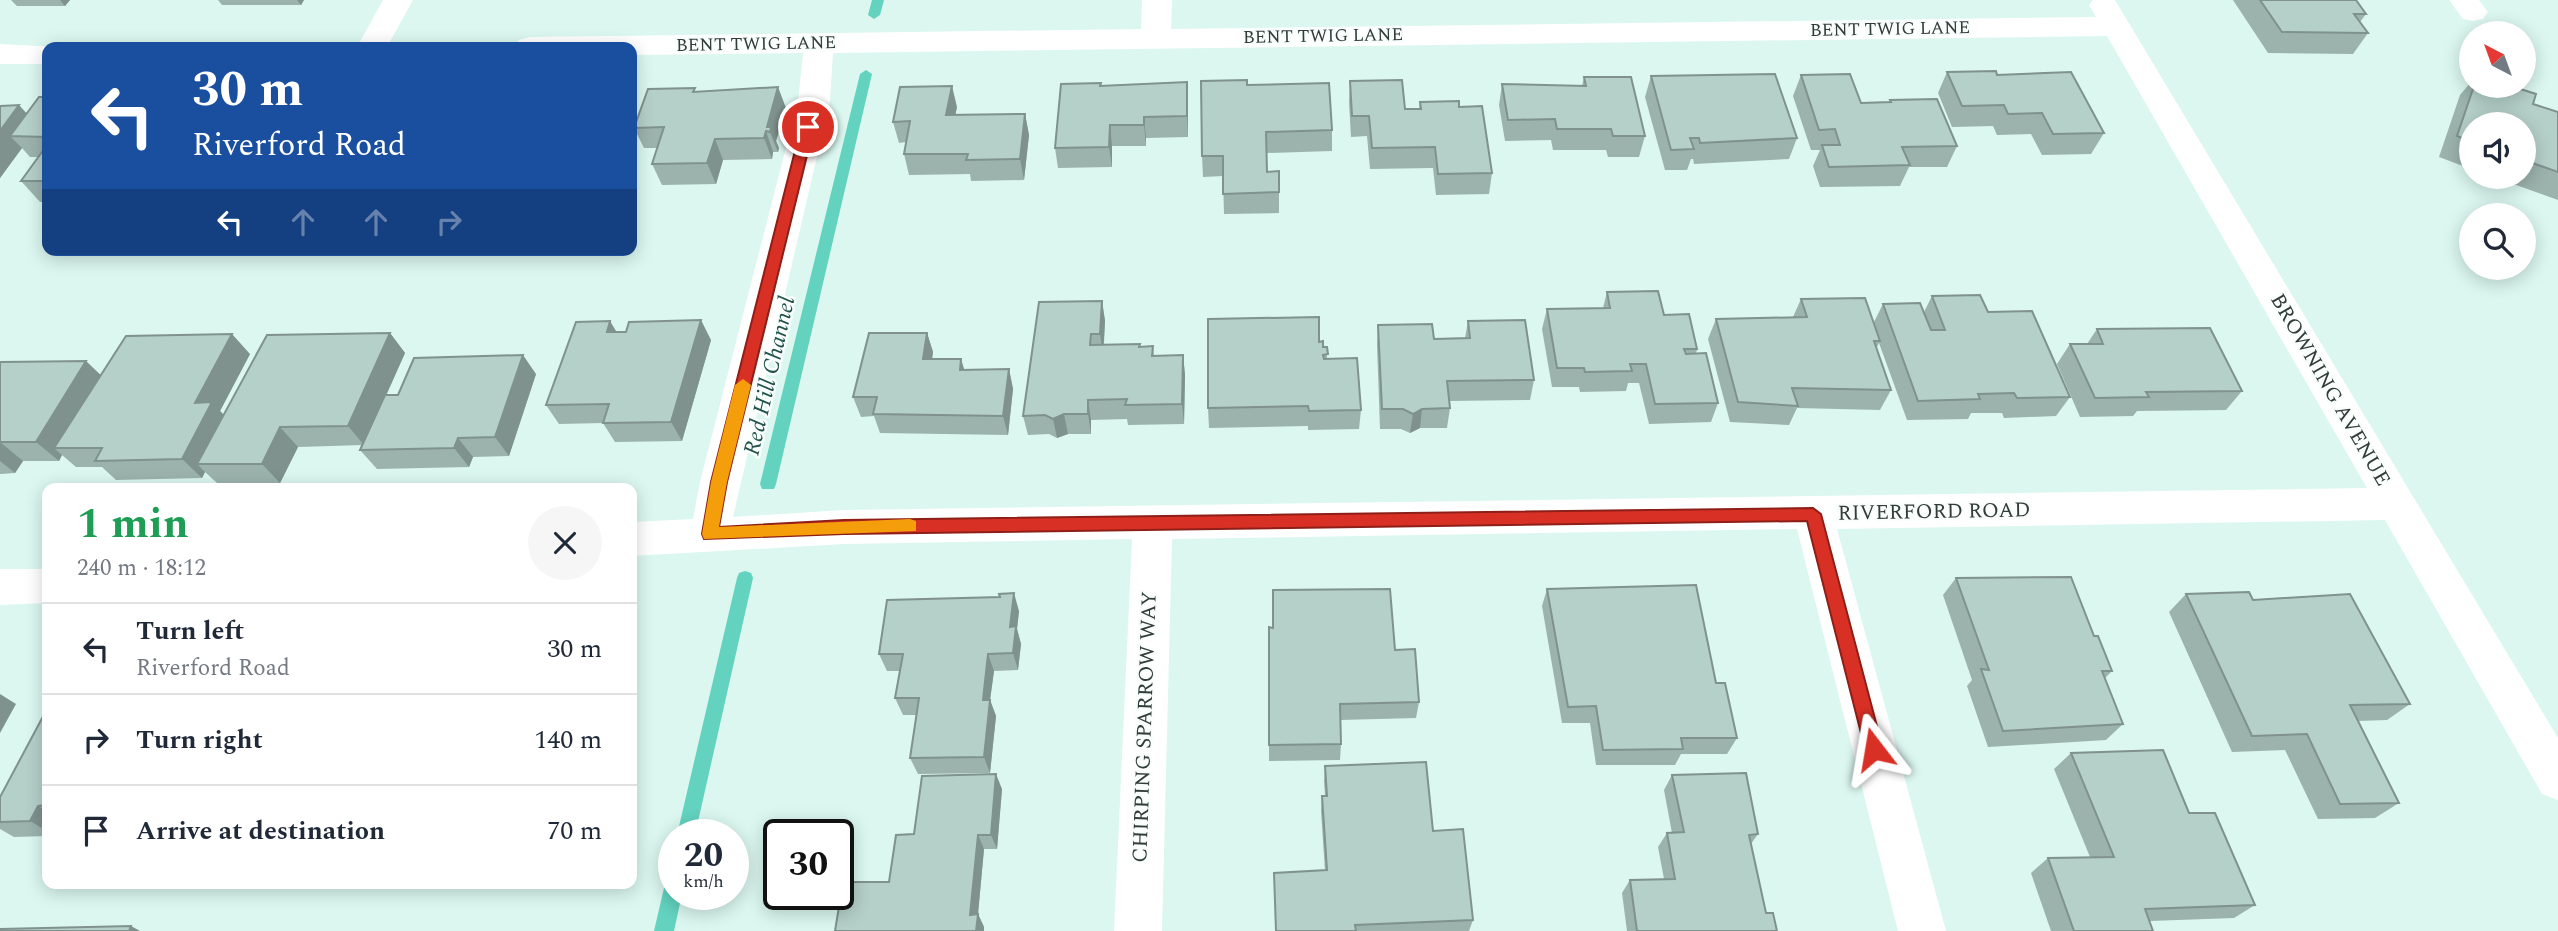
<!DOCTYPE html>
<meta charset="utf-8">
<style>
body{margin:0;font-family:Spectral,serif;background:#f6f6f7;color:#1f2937;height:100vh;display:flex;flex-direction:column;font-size:26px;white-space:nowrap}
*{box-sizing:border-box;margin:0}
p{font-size:23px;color:#747a83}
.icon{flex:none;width:38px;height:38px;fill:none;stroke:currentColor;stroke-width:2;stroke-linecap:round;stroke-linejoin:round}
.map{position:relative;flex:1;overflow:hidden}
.side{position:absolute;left:42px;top:483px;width:595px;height:406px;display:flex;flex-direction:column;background:#fff;border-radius:14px;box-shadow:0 4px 18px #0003}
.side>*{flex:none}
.banner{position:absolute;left:42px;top:42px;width:595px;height:214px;border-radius:14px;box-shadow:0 4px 18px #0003;background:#1a4fa0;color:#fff;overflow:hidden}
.needle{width:46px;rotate:319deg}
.controls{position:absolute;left:2459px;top:21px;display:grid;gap:14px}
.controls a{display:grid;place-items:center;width:77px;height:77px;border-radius:50%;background:#fff;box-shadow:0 4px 18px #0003;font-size:35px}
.speed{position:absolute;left:658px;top:819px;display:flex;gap:14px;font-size:35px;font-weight:700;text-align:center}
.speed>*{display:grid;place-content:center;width:91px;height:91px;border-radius:50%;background:#fff;box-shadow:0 4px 18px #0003;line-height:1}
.speed small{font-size:18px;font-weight:400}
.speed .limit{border:4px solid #111;border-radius:10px;background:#fff;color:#111}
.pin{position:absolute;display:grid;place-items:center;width:60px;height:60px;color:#fff;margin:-30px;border:4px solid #fff;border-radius:50%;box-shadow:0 2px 7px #0007}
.me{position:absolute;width:77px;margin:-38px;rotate:346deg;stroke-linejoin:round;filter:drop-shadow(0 0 5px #0008)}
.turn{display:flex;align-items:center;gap:24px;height:147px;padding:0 35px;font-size:32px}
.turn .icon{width:91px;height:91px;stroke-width:2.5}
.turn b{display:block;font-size:49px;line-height:60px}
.lanes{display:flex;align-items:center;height:66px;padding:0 35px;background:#0003;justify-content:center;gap:35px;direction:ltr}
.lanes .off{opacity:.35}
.round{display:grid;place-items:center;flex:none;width:74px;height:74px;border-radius:37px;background:#f6f6f7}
.summary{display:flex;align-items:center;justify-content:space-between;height:119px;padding:0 35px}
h1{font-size:42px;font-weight:700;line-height:52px;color:#1e9e55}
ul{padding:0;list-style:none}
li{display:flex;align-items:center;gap:21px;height:91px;padding:0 35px;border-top:2px solid #e0e1e3}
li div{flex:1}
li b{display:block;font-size:26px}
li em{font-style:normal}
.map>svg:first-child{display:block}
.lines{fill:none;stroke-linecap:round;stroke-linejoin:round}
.stream{fill:#63d3bf;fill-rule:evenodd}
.minor{fill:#fff;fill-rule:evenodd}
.wall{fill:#9cb3ad}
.shaded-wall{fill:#7f928d}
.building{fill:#b5d0c9;stroke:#7f928d;stroke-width:2}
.route{fill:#d93025;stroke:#8d1f18;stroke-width:2}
.slow{fill:#f59e0b}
.labels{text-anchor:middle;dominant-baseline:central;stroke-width:5;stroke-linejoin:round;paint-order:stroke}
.far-street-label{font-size:18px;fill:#323d3a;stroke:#f9fefd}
.street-label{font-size:21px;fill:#323d3a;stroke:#f9fefd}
.water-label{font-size:23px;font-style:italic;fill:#22534a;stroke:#f9fefd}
</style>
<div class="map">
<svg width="2558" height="931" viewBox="0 0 2558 931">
<rect width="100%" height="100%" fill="#dbf7f0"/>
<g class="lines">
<path class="stream" d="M872,0h12l-4,15 -6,4 -6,-4z
M866,70l6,4 -96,410 -2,5h-12l-2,-5 100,-410z
M745,571l6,2 2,5 -58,257h-18l60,-257 2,-5z
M674,879v15h8l-8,37h-20l10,-43 3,-7z"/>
<path class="minor" d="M383,0h30l-26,47h-30z
M1142,0h30l-1,29 925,-12 -7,-12 4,-5h22l443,738v62l-16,-6 -157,-274 -548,9 109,402h-48l-101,-402 -625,10 -10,392h-48l18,-392 -288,5 -212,12v-34l61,-3 7,-37 98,-381 5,-48 -171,2v-8h-117l4,-7 11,-3 611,-8zM2107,36l260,452 -1523,22 -111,7 97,-416 3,-48z
M2449,0h30l9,12 -5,7 -10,2 -10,-2z
M0,44l58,3h-11v17h-47z
M0,569h47v34l-47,2z"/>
</g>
<path class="wall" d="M11,0h59l-5,6h-48z
M218,0h86l-3,5h-79z
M2233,0h123l10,14 -6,8 8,11 -15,21 -85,-1z
M1947,72l50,3 107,58 -13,21 -49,1 -11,-21 -34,1 -4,-9 -41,1 -14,-34z
M1801,75l60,28 28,-1 1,-2 67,46 -10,21h-38l-9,19 -80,1 -7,-21 7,-16h-9l-18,-54z
M1651,76l146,62 -8,21 -95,5 -1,-5h-2l-4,11h-22l-20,-73z
M1584,77l61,59 -6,21h-31l-2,-7h-53l-2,-10 -46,1 -6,-36 3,-21 80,2z
M1350,81l55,28h14l1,-7 39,5 33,66 -3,21 -53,1 -3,-27 -63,1 -3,-33 -16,1 -2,-35z
M1187,82l1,21v34l-42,1v8h-34v21l-54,1 -3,-20 46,-65v3z
M2471,82v4h40l22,18 25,8v88l-64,-23h30v-53h-53v45l-32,-12 21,-62z
M1247,85l85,45v21l-65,2v19l12,-1v42l-55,1 -1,-38 -20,1 -1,-21z
M696,92l90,16 -10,33 3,7 -1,4h-5l-1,7 -49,1 -7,24 -54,1 -10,-21 5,-16h-13l-10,-20z
M47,97v105h-7l-19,-21 17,-24h-8l-8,-9 -22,30v-72l27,8z
M957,107l-2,8 70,-1 4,21 -5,45 -53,1 -1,-7 -61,1 -5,-21 2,-12 -7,1 -6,-21z
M1607,292l57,23 33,34 -1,5 22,49 -7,19 -62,2 -10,-41h-11l-2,8 -46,1 -1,-5h-27l-10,-58 5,-20 56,-1z
M1932,296l56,16 82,85 -14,19 -52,2 -2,-5h-31l-3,6 -61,1 -28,-77 -3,6 15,41 -11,20 -83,-2 -8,17 -59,-3 -22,-83 8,-20 77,-2 8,-18 73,23 9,-18 41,8z
M1102,301l3,20 -1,23 36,3 13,-1 1,10 29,-1 2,20 -1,49 -56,1 -1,-6 -36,1v14h-23l-11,4 -8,-4 -21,1 -5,-19z
M1468,321l66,59 -4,20 -81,1 1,7 -3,20h-27l-10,5 -9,-4h-21l-3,-84 1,-20 56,14 31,-1z
M2097,329l145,62 -16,19 -89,1 -4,5 -53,1 -23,-53 13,-20h17z
M616,332l95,8 -29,101 -67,1 -12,-19 -44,1 -13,-19z
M390,333l15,20 -19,42h12l138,-21 -27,82 -36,1 -4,10 -92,2 -17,-19 3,-5 -65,2 -18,36h-63l-12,-11 -3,6 -86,2 -14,-13h-26l-14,-12 -3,6h-36l-8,12 -15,1v-112l101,13 149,-21 -30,57 4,4z
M927,333l6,19 -1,7h29l3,11 45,-1 4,20 -5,46 -128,-2 -6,-17 -13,1 -8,-20z
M1323,347h4v12l34,51 -2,19 -51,1v-4l-99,2 -1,-20z
M1956,578l138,58 18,35 -7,7 18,46 -17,16 -118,7 -21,-61 5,-6 -29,-85z
M1547,589l169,94 21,55 -10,16h-46l-6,11h-79l-6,-42h-28l-20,-117z
M2186,594l67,6 157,104 -23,16 -29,1 41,82 -24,15 -57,1 -33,-69 -53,2 -63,-140z
M1019,611l-2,18 4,15 -3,26 -24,1 -4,29 6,16 -6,57 -72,1 -8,-16 6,-43h-13l-8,-17 5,-27h-13l-8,-17z
M1269,627l126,23 24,52 -3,16 -76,2 1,24 -1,16 -71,1z
M47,709v127l-33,1 -14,-8v-32z
M2071,753l118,60 66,92 -21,13 -84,3 3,10h-102l-20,-58 17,-15 42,-1 -36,-88z
M1325,766l108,65 40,89 -4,11h-194l50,-60 -4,-60 1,-15h3l-1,-15z
M1672,775l86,59 -7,10 15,69 11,18h-150l-5,-38 8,-13 34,-1 -6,-32 9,-14h5l-8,-43z
M1002,789l-5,60h-13l-6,65 6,13 -95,-45 25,-48z"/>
<path class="shaded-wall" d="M60,0h10l-5,6z
M297,0h7l-3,5z
M1187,82l1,21v34l-1,-21z
M952,86l5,21 -6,29 -5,-21z
M778,87l8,21 -10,33 3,7 -1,4 -8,-20 -3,-5z
M19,105l19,21 -28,10 12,12 -22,30v-47z
M1025,114l4,21 -5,45 -4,-21z
M1144,117l2,21v8l-2,-21z
M1110,125l2,21v21l-3,-20z
M766,131l7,21 -1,7 -8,-21z
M715,139l8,21 -7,24 -9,-21z
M1102,301l3,20 -2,33 -3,-20z
M701,320l10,20 -29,101 -11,-19z
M610,321l12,20 -15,-9z
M390,333l15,20 -41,92 -16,-19z
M927,333l6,19 -4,27 -6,-20z
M232,334l18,20 -30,57 11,11 -34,42 8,8 -3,6 -20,-19 13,-56z
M523,355l13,19 -27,82 -14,-19z
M1183,355l2,20 -1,49 -2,-20z
M961,359l6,20 -7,-9z
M86,361l21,20 -53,67 8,7 -3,6 -23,-19z
M1009,369l4,20 -5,46 -5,-19z
M1088,400l3,20v14l-3,-20z
M1422,409l-2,19 -10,5 3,-19z
M1064,414l4,20 -11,4 -4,-19z
M280,427l18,20 -18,36 -18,-19z
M458,438l15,19 -4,10 -15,-19z
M0,442l23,19 -8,12 -15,-12z
M1014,593l5,18 -2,18 4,15 -3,26 -5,-17 -3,-26z
M988,654l6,17 -4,29 6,16 -6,57 -6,-16 -1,-57z
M0,694l16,10 -16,29z
M996,774l6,15 -5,60 -6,-14z
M38,806l9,5v20l-17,-10z
M978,835l6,14 -6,65 6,13v4h-8l-6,-16z
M131,926l9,5h-11z"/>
<path class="building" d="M2260,0h96l10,14h-12l14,19 -86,-1z
M1996,71l1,4 74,-3 33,61 -51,1 -11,-21 -34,1 -4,-9 -42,1 -15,-34z
M1775,74l22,64 -97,5 -1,-5h-9l4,11 -23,1 -20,-74z
M1850,74l11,29 30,-1 -1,-2 47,-1 20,47 -55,1 8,18 -81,2 -7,-22h18l-5,-16 -16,1 -18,-55z
M1584,77h47l14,59h-32l-2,-7h-54l-2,-10 -47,1 -6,-36 84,2z
M1247,80v5l82,-2 3,47 -66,2 1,40 12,-1v21l-56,2v-38h-21l-1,-75z
M1402,80l3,29h16l-1,-7 39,-1v6l23,-1 10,67 -54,1 -3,-27 -63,1 -3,-32h-17l-2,-35z
M1187,82v34l-43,1v8h-34l-1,22 -54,1 6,-64 40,-1 -1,3z
M952,86l-6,29 79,-1 -5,45 -54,1 2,-6h-64l6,-33 -17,1 7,-35z
M2474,86h37l25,8 -3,10 25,8v60l-34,-12v-36h-53v17l-14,-5z
M778,87l-11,40h4l-1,5 -4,-1 -2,7 -49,1 -8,24 -55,1 12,-37 -30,1 14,-39 47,-1 -2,4z
M39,97h8v40l-37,-1z
M19,105l-19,26v-25z
M47,145v36h-26z
M1658,291l6,24 25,-1 8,35h-13l2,5 20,-1 12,50 -63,1 -9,-40h-16l2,7 -47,1 -1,-4h-27l-10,-59 63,-1 -3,-16z
M1980,295l8,17 44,-1 38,86 -53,1 -3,-5 -36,1 2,5 -62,2 -35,-97 37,-1 11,27h14l-13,-34z
M1865,298l15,43h-6l17,49 -99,-2 6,18 -60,-4 -22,-83 91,-2 -6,-18z
M1102,301l-2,33h-9l-1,11 50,-1 -1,3 14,-1 -1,10 31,-1 -1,49 -57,1 2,-6 -39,1v14h-24l-11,5 -8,-4 -22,1 16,-114z
M1319,317v25l4,-1v6h4l1,7 -5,1 1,4 33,-1 4,52 -52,1 -1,-5 -100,2v-89z
M701,320l-30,102 -68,1 6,-19 -63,1 30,-83 34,-1 -3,11h19l3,-10z
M1525,320l9,60 -87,1 3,27 -28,1 -9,5 -10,-5h-21l-4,-84 54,-1 2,15 36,-1 -2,-17z
M2210,328l32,63 -96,1 3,5 -54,1 -25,-54h33l-6,-15z
M390,333l-42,93 -68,1 -18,37h-65l70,-129z
M869,333h58l-4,26h38l-1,11 49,-1 -6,47 -130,-2 4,-17h-24z
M232,334l-37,69 17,-1 -30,57 -87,2 7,-13h-48l72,-112z
M523,355l-28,82 -37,1 -4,10 -94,2 25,-55h13l16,-37z
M86,361l-50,81h-36v-80z
M2071,577l23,59h4l14,35h-10l21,53 -120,7 -22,-62 8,1 -33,-92z
M1696,585l20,98h9l12,55h-56l2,11 -80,1 -7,-44 -28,1 -21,-118z
M1390,589l5,61 20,-1 4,53 -79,2 1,40 -72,1v-118l4,1v-38z
M2249,592l4,8 97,-6 60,110 -60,1 49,98 -59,1 -33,-70 -55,2 -66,-142z
M1014,593l-4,34 6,-1 -3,27 -25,1 -5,46h7l-6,57 -74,1 9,-60h-24l8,-44h-24l8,-54 113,-3 -1,-3z
M47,709v96l-9,1 -8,15 -30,1v-25z
M2163,750l26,63h26l40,92 -110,4 8,22h-79l-26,-73 66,-1 -43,-104z
M1426,762l7,69 30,-2 10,91 -118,5 1,6h-80l-2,-58 53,-3 -5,-74h5l-2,-30z
M1746,773l12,61 -9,1 17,78h7l4,18h-140l-7,-51 45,-1 -8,-46 17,-1 -12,-57z
M996,774l-5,61h-13l-8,80 8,-1 -2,17h-141l8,-49h46l7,-47 18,-1 8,-58z
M131,926l-2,5h-129v-2z"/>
<path class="route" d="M808,122l6,5 -87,355 -8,45 125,-7 969,-12 8,6 62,235 -2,6 -7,2 -6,-2 -3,-6 -58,-228 -963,13 -140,5 -2,-5 9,-52 90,-355z"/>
<path class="slow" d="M743,379l8,6 -24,97 -8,45 191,-8 6,2v10l-212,8 -2,-5 9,-52 24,-97z"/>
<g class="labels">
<g class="far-street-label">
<text transform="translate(1890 29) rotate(-1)">BENT TWIG LANE</text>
<text transform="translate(1323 36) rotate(-1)">BENT TWIG LANE</text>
<text transform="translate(756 44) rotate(-1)">BENT TWIG LANE</text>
</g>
<g class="street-label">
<text transform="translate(2330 390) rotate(60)">BROWNING AVENUE</text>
<text transform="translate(1934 512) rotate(-1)">RIVERFORD ROAD</text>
<text transform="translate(1145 727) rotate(-88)">CHIRPING SPARROW WAY</text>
</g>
<g class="water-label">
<text transform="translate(770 376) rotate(-77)">Red Hill Channel</text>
</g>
</g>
</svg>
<div class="controls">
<a><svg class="needle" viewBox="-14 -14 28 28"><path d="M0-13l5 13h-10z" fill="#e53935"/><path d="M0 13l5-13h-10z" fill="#747a83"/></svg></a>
<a><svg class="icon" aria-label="sound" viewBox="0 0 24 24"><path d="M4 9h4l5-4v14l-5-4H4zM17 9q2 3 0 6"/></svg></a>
<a><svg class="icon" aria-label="search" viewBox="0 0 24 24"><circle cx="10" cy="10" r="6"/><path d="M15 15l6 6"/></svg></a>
</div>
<div class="speed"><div>20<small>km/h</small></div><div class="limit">30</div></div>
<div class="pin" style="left:808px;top:127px;background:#d93025"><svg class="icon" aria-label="arrive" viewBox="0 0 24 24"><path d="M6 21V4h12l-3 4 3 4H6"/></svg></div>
<svg class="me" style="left:1874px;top:749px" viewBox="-20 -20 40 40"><path d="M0-17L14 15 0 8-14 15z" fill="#d93025" stroke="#fff" stroke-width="4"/></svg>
<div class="banner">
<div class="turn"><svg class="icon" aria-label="left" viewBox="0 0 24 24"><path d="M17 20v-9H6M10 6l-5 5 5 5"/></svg><div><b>30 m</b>Riverford Road</div></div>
<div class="lanes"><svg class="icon" aria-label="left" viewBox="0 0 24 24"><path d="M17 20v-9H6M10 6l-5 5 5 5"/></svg><svg class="icon off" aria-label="ahead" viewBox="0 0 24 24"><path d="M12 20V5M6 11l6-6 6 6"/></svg><svg class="icon off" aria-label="ahead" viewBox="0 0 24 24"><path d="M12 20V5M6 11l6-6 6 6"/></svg><svg class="icon off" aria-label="right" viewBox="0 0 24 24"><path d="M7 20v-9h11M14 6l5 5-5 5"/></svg></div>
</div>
<section class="side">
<div class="summary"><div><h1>1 min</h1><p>240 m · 18:12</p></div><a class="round"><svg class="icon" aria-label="close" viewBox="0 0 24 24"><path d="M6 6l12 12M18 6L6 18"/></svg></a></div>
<ul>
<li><svg class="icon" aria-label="left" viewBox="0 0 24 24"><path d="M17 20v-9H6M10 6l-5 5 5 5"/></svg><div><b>Turn left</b><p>Riverford Road</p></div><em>30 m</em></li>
<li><svg class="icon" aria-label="right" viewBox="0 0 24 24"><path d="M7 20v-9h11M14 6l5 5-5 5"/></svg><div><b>Turn right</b></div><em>140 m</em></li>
<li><svg class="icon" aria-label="arrive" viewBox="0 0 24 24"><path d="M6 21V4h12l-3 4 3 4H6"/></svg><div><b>Arrive at destination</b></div><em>70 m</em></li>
</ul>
</section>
</div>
